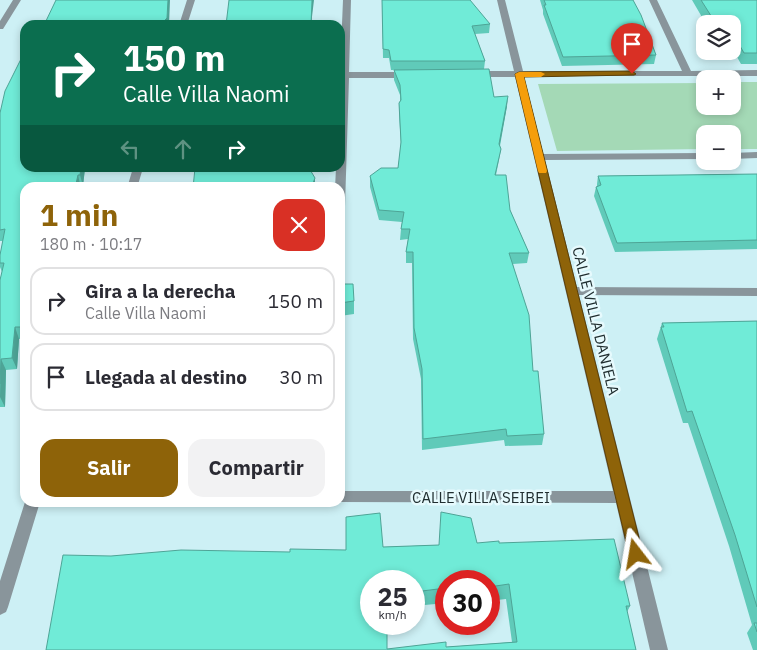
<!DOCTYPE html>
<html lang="es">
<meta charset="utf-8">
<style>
body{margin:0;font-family:"IBM Plex Sans",sans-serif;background:#f2f2f3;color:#2b2b33;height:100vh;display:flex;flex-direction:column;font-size:19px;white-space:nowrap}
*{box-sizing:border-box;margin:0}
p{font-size:16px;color:#7c7c81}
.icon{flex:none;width:28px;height:28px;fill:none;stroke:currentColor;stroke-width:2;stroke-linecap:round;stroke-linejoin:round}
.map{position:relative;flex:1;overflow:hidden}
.panel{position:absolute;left:20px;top:182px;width:325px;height:325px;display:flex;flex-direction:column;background:#fff;border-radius:15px;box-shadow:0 2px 8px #0003}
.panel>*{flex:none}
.hud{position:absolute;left:20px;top:20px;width:325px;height:152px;border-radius:15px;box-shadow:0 2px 8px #0003;background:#0b6e4f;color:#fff;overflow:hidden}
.fabs{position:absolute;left:696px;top:15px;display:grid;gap:10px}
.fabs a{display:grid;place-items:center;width:45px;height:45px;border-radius:10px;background:#fff;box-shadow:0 2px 8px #0003;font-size:25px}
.speed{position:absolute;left:360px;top:570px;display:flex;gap:10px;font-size:25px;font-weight:700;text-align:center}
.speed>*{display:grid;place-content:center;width:65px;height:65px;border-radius:50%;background:#fff;box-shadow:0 2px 8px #0003;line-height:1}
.speed small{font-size:12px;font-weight:400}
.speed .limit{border:8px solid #d22;background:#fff;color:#111}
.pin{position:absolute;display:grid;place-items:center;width:42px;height:42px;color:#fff;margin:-51px -21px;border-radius:50% 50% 50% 0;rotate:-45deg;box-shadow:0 0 5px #0007}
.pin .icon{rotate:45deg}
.me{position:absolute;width:55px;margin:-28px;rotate:346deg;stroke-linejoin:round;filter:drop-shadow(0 0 4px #0008)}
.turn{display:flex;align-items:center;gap:18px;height:105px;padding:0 20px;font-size:22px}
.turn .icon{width:65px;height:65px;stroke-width:2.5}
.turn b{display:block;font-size:35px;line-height:42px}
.lanes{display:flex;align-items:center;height:48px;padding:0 20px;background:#0003;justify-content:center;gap:25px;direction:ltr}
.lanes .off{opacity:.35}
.round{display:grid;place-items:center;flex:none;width:52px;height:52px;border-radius:15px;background:#f2f2f3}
.summary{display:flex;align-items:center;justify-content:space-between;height:85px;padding:0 20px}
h1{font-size:30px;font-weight:800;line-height:38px;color:#8e6309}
.primary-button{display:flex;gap:10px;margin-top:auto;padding:10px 20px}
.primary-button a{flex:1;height:58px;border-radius:15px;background:#8e6309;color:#fff;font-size:20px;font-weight:800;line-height:58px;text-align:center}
.primary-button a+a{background:#f2f2f3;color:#2b2b33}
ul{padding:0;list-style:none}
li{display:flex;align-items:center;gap:15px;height:68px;margin:0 10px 8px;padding:0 10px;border:2px solid #e1e1e2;border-radius:15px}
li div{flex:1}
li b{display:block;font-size:19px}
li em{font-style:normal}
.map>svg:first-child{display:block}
.green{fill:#a4d9b6}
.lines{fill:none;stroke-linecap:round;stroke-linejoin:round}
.street{fill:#89959b;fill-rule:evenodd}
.wall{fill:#60cab9;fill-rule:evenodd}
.shaded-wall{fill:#4ea496}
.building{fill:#70ebd7;stroke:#4ea496;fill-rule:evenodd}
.route{fill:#8e6309;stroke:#5c4006}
.slow{fill:#f59e0b}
.labels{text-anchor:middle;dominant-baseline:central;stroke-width:5;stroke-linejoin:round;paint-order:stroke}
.street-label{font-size:15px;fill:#202e30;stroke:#e6fafd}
</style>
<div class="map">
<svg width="757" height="650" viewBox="0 0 757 650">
<rect width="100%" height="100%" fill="#cdf0f5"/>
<path class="green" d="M733,82h24v67h-24l-1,-15h-27v15l-148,2 -19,-67 167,-1v23h27z"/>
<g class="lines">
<path class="street" d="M13,0h8l-18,29h-3v-8z
M187,0h8l-8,25h-8z
M343,0h8l-2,72h61l4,3 -4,3h-61l-4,128 -5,3v-21h-5l1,-20h4v-96z
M497,0h8l18,71h159l-33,-71h8l34,71 66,-1v6h-233l19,78 162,-1v6l-160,1 32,127 180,1v8l-178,-1 89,355h-18l-34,-147 -278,-1h2v-11h273l-98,-414h-43l-4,-3 4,-3h42z
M757,152v6l-25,1v-6z
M133,168h10l-6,20h-10z
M25,502h15l-32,105 -2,5 -6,3v-34z"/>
</g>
<path class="wall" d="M382,0l108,24 -1,9 -14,1 10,27 -1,8 10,28 13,9 -7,40 1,3 -2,11 -3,15 14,35 19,43 -2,10 -14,1 31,170 -2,11 -37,1 -1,-6 -82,10 -1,-71 -8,-40 -1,-76h-6v-11l2,-13 -8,1 1,-11 1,-7 -23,-2 -9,-33v-11l28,-8 3,-22 -2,-33v-10l1,-2v-6l-6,-15v-10h-3l-2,-12h-6z
M540,0h93l23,55 -2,9 -92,2 -19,-52v-4z
M692,0h65v64h-16l-4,-7h-7l-3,-6h5v-27h-26z
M0,113l25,55h60l-2,18h-2v2h-56v150l-6,1 -2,30 -11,1 -1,37h-5v-127l2,-8 -2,-5v-12l3,-14h-3z
M757,174v75l-142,3 -21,-56 2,-9h1v-3l1,-8z
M340,284l14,17v13l-14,2z
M757,321v329h-4l-6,-17 5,-8 -23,-79 -41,-123h-5l-26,-84 5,-16z
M477,543h22l131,63 -3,6 9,38h-590l65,-94 179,-4 56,-2 37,-3 56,-2zM371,581h43v25l32,-3v-22h43v20l17,-2 6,43 -66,5 -59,2z"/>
<path class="shaded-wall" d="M168,0h2l-1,25h-9z
M312,0h2l-3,25v-11z
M508,96l-1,10 -9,48 1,-10z
M81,168h4l-2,18 -3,-11z
M78,175l3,13h-6z
M315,178v10h-4z
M25,317v16l-2,-6z
M15,327l4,12 -2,30 -5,-11z
M1,359l5,11 -1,37 -5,-10z"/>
<path class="building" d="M56,0h112l-1,18 -7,7h-119l1,-2h3z
M229,0h83l-1,25h-85z
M382,0h88l20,24 -18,2 13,35h-94l-2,-11 -6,-1z
M544,0h89l8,15 15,40 -93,2 -19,-52h2z
M701,0h56v53h-13l-4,-7h-6l-2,-2v-20h-13l-2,-5h-4z
M25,51v117h56l-1,7h-2l-3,13h-50v129l-2,10h-8l-3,31 -11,1 -1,25v-104l4,-17h-4v-8l5,-26 -5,1v-117l5,-22z
M489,69l5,28 14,-1 -9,48 2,5 -6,26h11l4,35 19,43h-20l20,62 4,56h5l6,63 -37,2 -1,-7 -83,10 -1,-70 -8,-41 -1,-76h-7l4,-23h-9l3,-17 -25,-2 -9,-34 11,-8h17l3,-26 -2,-39 2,-3 -1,-15 -6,-15z
M195,168h114l6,10 -4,10h-118z
M757,174v66l-140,3 -21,-56 5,-2 -3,-9z
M340,284h13l1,17 -14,2z
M757,321v286l-22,-72 -43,-124 -5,1 -26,-85h3l-2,-4z
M441,512l30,6 6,25 22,-2v2l115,-4 16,67h-4l10,44h-590l17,-95 48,1 70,-6 109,2v-3l56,1v-33l34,-4 3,34 56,-2zM371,581h43v11l32,-4v-7h43v6l20,-3 8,58 -71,5v-5l-59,7v-25h-16z
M754,623h3v9z"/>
<path class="route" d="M632,71l4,3 -2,1 -110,2 119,477 -2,5 -5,2 -5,-2 -2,-5 -114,-480 4,-2z"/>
<path class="slow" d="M519,72h22l4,2 -4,3h-17l23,94 -1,2h-7l-1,-2 -23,-97z"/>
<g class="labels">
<g class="street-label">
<text transform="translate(596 321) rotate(76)">CALLE VILLA DANIELA</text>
<text x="481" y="497">CALLE VILLA SEIBEI</text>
</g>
</g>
</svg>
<div class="fabs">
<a><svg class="icon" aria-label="layers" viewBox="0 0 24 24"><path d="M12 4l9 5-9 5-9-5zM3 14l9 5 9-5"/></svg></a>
<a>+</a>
<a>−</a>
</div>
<div class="speed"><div>25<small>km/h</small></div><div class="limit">30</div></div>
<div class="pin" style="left:632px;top:74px;background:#d93025"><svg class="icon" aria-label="arrive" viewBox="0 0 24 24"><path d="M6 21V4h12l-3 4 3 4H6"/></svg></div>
<svg class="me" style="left:636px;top:554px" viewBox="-20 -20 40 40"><path d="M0-17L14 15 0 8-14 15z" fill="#8e6309" stroke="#fff" stroke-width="4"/></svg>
<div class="hud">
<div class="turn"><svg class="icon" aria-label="right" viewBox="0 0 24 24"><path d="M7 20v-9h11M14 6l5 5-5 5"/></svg><div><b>150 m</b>Calle Villa Naomi</div></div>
<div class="lanes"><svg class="icon off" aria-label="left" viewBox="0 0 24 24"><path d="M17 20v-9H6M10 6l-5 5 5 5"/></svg><svg class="icon off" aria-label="ahead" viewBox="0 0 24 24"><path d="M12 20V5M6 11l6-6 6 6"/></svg><svg class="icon" aria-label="right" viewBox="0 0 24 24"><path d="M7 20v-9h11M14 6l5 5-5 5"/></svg></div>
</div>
<section class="panel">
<div class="summary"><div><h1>1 min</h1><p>180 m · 10:17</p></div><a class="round" style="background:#d93025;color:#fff"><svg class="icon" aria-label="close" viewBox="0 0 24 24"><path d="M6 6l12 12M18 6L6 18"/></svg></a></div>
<ul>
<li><svg class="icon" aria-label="right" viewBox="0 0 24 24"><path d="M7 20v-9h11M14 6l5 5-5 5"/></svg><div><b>Gira a la derecha</b><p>Calle Villa Naomi</p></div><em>150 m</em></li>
<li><svg class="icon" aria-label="arrive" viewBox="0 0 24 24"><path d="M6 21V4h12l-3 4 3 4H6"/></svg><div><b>Llegada al destino</b></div><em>30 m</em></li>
</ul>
<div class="primary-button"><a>Salir</a><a>Compartir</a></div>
</section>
</div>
